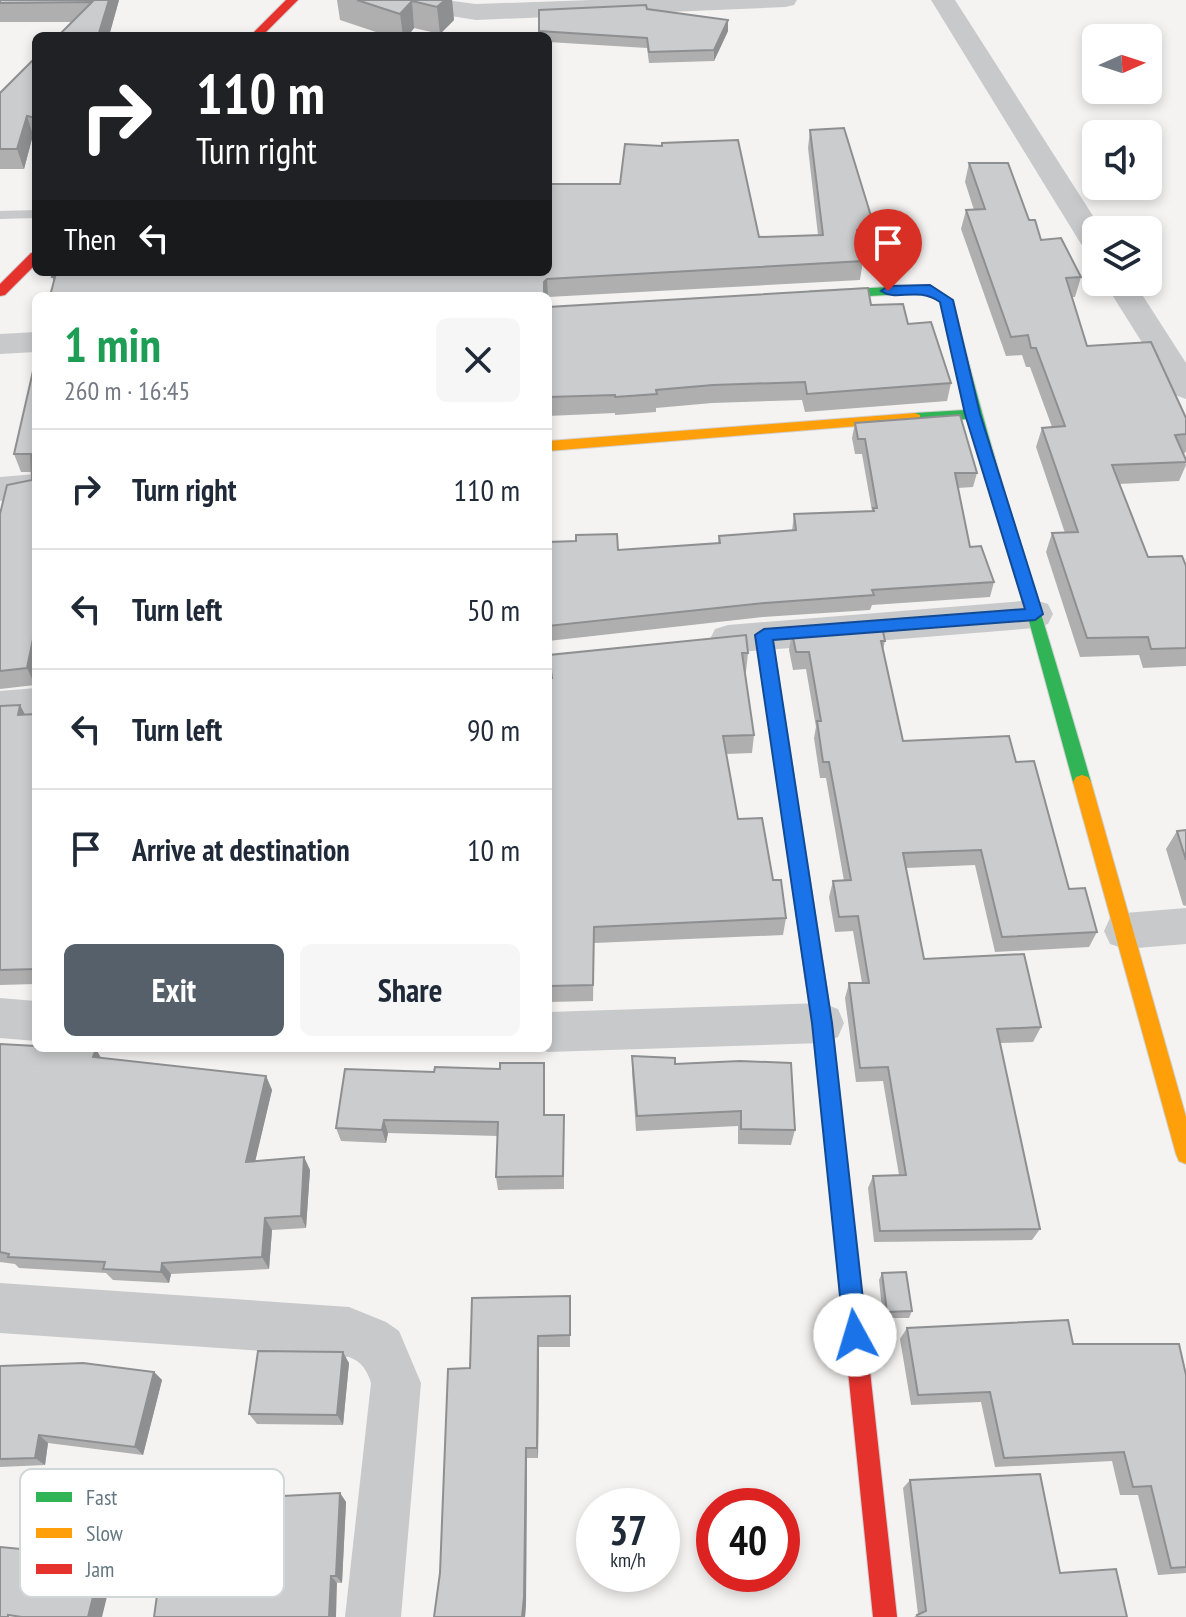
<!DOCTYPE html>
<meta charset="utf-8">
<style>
body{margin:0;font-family:"PT Sans Narrow",sans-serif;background:#f6f6f7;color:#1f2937;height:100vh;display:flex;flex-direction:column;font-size:30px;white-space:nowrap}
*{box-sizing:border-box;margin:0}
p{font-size:26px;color:#747a83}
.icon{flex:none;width:44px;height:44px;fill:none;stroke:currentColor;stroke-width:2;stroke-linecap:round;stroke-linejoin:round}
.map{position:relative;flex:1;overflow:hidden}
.drawer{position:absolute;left:32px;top:292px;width:520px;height:760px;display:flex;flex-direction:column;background:#fff;border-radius:12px;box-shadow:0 4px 12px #0003}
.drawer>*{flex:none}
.banner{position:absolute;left:32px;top:32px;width:520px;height:244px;border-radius:12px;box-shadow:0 4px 12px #0003;background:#202124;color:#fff;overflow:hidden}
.needle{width:52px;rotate:87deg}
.buttons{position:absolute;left:1082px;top:24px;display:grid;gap:16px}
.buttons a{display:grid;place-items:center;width:80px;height:80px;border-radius:12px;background:#fff;box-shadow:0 4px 12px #0003;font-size:40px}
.speed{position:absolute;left:576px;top:1488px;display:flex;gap:16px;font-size:40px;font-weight:700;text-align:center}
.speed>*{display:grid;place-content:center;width:104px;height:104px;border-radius:50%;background:#fff;box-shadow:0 4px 12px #0003;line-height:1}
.speed small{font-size:20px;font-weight:400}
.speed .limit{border:12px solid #d22;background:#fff;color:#111}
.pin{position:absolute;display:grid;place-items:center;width:68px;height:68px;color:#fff;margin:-82px -34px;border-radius:50% 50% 50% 0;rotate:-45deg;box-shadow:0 0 8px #0007}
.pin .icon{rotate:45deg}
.me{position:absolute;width:88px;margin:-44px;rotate:354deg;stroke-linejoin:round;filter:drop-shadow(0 0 6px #0008)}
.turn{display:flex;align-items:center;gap:28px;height:168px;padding:0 32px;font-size:36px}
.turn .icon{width:104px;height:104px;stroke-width:2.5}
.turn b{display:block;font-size:56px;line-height:68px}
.then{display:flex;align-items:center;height:76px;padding:0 32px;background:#0003;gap:16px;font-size:30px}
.round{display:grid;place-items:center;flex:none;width:84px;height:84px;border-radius:12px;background:#f6f6f7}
.overview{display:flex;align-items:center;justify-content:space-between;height:136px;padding:0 32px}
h1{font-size:48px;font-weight:800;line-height:60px;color:#1e9e55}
.primary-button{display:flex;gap:16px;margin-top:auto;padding:16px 32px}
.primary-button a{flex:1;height:92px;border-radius:12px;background:#55606a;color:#fff;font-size:32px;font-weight:800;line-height:92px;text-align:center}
.primary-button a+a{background:#f6f6f7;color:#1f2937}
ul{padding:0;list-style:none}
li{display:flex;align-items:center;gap:24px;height:120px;padding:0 32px;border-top:2px solid #e0e1e3}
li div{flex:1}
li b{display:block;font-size:30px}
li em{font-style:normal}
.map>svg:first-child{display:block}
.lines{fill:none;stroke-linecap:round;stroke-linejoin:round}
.fast-casing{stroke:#d0d1d2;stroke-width:2}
.slow-casing{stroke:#d0d1d2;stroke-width:2}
.jam-casing{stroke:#d0d1d2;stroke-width:2}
.lane{fill:#c8c9ca;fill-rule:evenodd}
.street{fill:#c8c9ca;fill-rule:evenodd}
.fast{fill:#30b455;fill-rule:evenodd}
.slow{fill:#ff9f0a;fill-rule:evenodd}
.jam{fill:#e5322d;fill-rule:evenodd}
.wall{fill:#afafb0}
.shaded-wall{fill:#8e8f90}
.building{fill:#cbcccd;stroke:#8e8f90;stroke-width:2}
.route{fill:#1a73e8;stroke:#114b97;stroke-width:2}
.key{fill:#fff;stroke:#d1d6d9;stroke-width:2}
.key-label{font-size:22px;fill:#657881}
</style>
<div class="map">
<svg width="1186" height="1617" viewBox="0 0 1186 1617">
<rect width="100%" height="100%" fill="#f4f3f2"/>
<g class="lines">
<defs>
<path id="fast" d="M930,285l23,15c39,163 92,321 138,482l-3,5h-12l-3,-5 -46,-168 -60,-195 -52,4 -7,-5 7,-5 50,-3 -25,-108 -13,-9 -117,6 -7,-4 7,-4z
M764,629l8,6 60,388 12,111 -3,7 -7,3 -7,-3 -3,-7 -12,-111 -56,-388z"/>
<path id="slow" d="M915,413l5,2v6l-372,30v-10z
M1082,775l6,2 3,5 95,335v47l-7,-3 -3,-7 -103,-372 3,-5z"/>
<path id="jam" d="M286,0h12l-36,36h-12z
M36,252v12l-31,31 -5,1v-12l31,-31z
M834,1124l7,3 3,7 53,483h-24l-49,-483 3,-7z"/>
</defs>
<use href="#fast" class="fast-casing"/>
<use href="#slow" class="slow-casing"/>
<use href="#jam" class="jam-casing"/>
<path class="lane" d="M36,210v8l-36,1v-8z"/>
<path class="street" d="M382,0h63l31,4 116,-4h205l-3,5 -9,2 -309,13 -82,-13 -9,-2z
M931,0h24l147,230h-6v23l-10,-3 -5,-6z
M1104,282h30l52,81v36l-11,-4z
M36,332v20l-36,2v-20z
M36,474v24l-36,3v-24z
M1035,600l13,4 5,10 -5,10 -13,4 -307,25 -13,-4 -5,-10 5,-10 13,-4z
M36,688v30l-36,3v-30z
M1186,908v36l-61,5 -15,-5 -6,-13 6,-13 15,-5z
M0,998l36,3v40l-36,-3z
M822,1003l16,6 6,14 -6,14 -16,6 -274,9 -11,-4h11v-36z
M0,1283l349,24 37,15 13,9 22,52 -20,234h-56l26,-234c-4,-13 -9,-21 -22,-26l-349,-24z"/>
<use href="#fast" class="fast"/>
<use href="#slow" class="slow"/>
<use href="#jam" class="jam"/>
</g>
<path class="wall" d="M0,0h119l-10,36h-51l14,-14h-72z
M337,0h115l2,20 -14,14 -26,-6 -6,8h-20l-48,-16z
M647,9l81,11v11l-14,30 -65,2 -2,-15 -99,-6v-6h-9v-5z
M36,57v79l-3,-1 -9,34h-24v-76z
M810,130l65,99 -3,19h-11l2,13 -3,19 -312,17 -498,-1 4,-14 -2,-5 707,-40 59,-2 -10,-87z
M969,163l60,57 12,20 40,37 -6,20h-3l15,49 99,72v33l-1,2h-2l3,12 -7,16 -60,3 29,73 38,9v100l-43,2 -4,-13 -59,2 -34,-105 6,-19h13l-29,-86 6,-19 10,-1 -22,-60h-4l-4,-12 -16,1 -45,-127 5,-19h8l-9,-28z
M871,305l37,19 43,59 -4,18 -142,11 -3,-12 -90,3 -56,5v4l-41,3v-2l-67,3v-109z
M36,358v324l-1,3 -35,4v-175l32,-34 -1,-8h-10l-7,-18z
M855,423l122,50 -4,14 -15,1 12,59 24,35 -4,15 -118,8 -2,5 -107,7 -215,24v-99l70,8 100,-7 1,-7 73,-5 2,-17 78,-3 -10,-57h-7l-3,-16z
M792,633l93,8 -2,9 20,91 113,21 53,127 28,43 -8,15 -94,5 -20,-87 -69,3 18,91 117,68 -8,15 -33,1 40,186 -8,11 -158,2 -6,-54 5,-12 26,-1 -16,-94 -27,1 -11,-84 4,-15h13l-9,-52 -18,1 -6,-35 4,-16h11l-18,-103h-6l-6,-40 2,-11 -10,-58 -13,1 -4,-20z
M748,653l-2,19h-1l9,63 -2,18 -26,1 12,65 35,61 13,38 -3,17 -189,8 -1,58 -45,1v-324h2l-1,-23z
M20,705l5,10 11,-1v270l-36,1v-279z
M1186,830v76l-3,-1 -17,-56 11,-18z
M0,1044l101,14 165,18 6,14 -17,71 49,-4 6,13 -4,58 -34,2 -3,39 -98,5 -2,9 -56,-3 -7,-7 -87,-5 -4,-4 -15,-2z
M632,1056l43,8 120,66 -4,15 -53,-1v-18l-102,5 -4,-59z
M545,1078v37h19v74l-66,1 -2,-13 2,-41 -110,-3 -2,10 -45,-2 -5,-13z
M882,1273l30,38 -3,7h-26l-4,-38z
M570,1309v38h-31l-1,111h-11l-1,146 -1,13h-91l36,-249z
M907,1328l166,16 113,31v198l-28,2 -20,-80h-18l-8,-34 -117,6 -14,-65 -70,3 -11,-66z
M349,1363l-6,62 -86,-1 -8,-10z
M0,1366l154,6 8,8 -19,75 -95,-12 -3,22 -45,2z
M910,1480l150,93 67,44h-213l4,-3 -15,-126z
M340,1493l6,9 -4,81 -86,-5z"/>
<path class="shaded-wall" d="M109,0h10l-10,36h-11z
M445,0h7l2,20 -14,14 -3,-27z
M412,1l2,27 -6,8h-5l-3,-22z
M728,20v11l-14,30v-11z
M27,116l6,19 -9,34 -7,-20z
M547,279l1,17h-4v-14z
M33,639l3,7 -1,39 -8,-17z
M20,705l9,17 -11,-7z
M96,1049l8,14 -11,-6z
M266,1076l6,14 -20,85 -6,-13z
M384,1120l4,13 -2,10 -4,-13z
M304,1157l6,13 -4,58 -5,-12z
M265,1218l7,12 -3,39 -7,-12z
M162,1263l9,11 -2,9 -8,-11z
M538,1336l1,11 -1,111 -1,-10z
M343,1352l6,11 -6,62 -6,-10z
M154,1372l8,8 -19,75 -8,-8z
M39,1435l9,8 -3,22 -10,-7z
M526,1448l1,10 -1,146 -1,13h-3z
M340,1493l6,9 -4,81 -6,-7z
M105,1549l12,7 -15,61h-14z
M331,1576l6,7 -1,34h-7z"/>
<path class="building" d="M0,0h109l-11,36h-40l34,-34 -92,1z
M357,0h88l-8,7 -25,-6 -12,13z
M646,5l1,4 81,11 -14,30 -65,2 -2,-14 -108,-7v-21z
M36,57v61l-9,-2 -10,33h-17v-56z
M844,128l31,101 -18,1 6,31 -316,18 -3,3v14h-494l5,-19h-3l2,-5h494v-88h72l5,-40 37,2v-3l76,-3 21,97 64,-2 -13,-105z
M969,163h39l21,57h6l6,20 20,-2 20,39 -15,1 21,68 64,-4 35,76v16l-11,1 11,25v2l-74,3 36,92 34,-1 4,10v82l-35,1 -3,-12 -61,1 -35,-105 26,-1 -36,-104 23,-2 -29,-78h-5l-3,-13 -17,2 -45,-127 19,-1z
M868,288l3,17 32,-1 5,20 23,-2 20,61 -144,11 -2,-12 -92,3 -57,5 1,4 -42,3v-2l-67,2v-90z
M36,358v281h-3l-6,29 -27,3v-157l7,-29 25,-5 -1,-26h-17z
M960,415l17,58h-22l15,74 11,-1 13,36 -122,8 2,5 -109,8 -217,23v-84l28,-1v-6l41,-1 1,16 102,-7 -1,-7 77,-6 -2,-16 80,-3 -1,-3h4l-12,-69h-7l-3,-16z
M882,626l3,15h-4l22,100 106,-5 7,26 18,-1 35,128 16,-1 12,44 -95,5 -21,-87 -78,3 21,106 100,-5 17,73 -44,2 43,200 -160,2 -7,-55 33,-1 -18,-108 -28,1 -11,-85h20l-11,-67 -19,1 -6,-36 18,-1 -22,-118h-6l-6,-41h4l-12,-69h-13l-4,-19z
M746,635l2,18h-6l12,82 -31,1 15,83 24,-1 11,62h8l5,38 -192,9 -1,58 -45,1v-308h4l-3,-23z
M20,705l-2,10 18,-1v255l-36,1v-264z
M1186,830v30l-9,-29z
M0,1044l36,2v2h51l9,1 -3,8 173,19 -20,86 58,-5 -3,59 -36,2 -3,39 -100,6 -1,9 -58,-3 2,-7 -97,-5 1,-3 -9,-2z
M632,1056l43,2v6l65,-3 51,2 4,67 -54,-1v-18l-104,5z
M500,1063h44v52h20l-1,61 -67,1 2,-55 -114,-2 -2,10 -46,-2 9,-59 89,3 1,-5 65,2z
M906,1272l6,39 -25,1 -5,-39z
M570,1296v39l-32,1 -1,112h-11l-2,149 -2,20h-88l6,-44 8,-204 22,-1 2,-70z
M1068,1320l5,24h106l7,31v192l-15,1 -20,-82 -18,1 -9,-35 -120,6 -14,-66 -72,3 -11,-67z
M258,1351l85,1 -6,63 -88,-1z
M83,1363l71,9 -19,75 -96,-12 -4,23 -35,1v-93z
M1040,1474l20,99 56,-4 11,48h-209l-1,-2 9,-4 -16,-131z
M340,1493l-4,83h-5l-2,41h-175l5,-36 97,-3 7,-81z
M44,1541l61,8 -17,68h-66l-14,-2v2h-8v-70l42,4z"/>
<path class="route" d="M930,285l23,15 27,114 63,200 -8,6 -262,20 59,383 35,312 -4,8 -8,4 -8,-4 -3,-8 -32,-312 -57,-388 9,-6 261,-20 -60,-195 -25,-112c-23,-16 -43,0 -59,-11l7,-5z"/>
<rect x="20" y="1469" width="264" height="128" rx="12" class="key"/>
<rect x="36" y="1492" width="36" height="10" fill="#30b455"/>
<rect x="36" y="1528" width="36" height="10" fill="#ff9f0a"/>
<rect x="36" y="1564" width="36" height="10" fill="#e5322d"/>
<g class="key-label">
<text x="86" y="1505">Fast</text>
<text x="86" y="1541">Slow</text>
<text x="86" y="1577">Jam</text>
</g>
</svg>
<div class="buttons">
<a><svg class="needle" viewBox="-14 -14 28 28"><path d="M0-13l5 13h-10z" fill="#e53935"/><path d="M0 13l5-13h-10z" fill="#747a83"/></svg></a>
<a><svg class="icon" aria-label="sound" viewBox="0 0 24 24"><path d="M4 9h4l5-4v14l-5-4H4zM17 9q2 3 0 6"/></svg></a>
<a><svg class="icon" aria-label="layers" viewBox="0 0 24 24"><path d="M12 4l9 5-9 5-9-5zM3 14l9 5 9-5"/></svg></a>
</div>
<div class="speed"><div>37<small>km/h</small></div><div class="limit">40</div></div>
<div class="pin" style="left:888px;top:291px;background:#d93025"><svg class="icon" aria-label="arrive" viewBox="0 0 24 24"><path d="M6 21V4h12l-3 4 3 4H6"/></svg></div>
<svg class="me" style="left:855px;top:1335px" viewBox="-20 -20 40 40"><circle r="19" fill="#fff"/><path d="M0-13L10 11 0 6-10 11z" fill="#1a73e8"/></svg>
<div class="banner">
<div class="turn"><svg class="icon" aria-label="right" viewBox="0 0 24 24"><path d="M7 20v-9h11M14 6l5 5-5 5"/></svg><div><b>110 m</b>Turn right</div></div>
<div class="then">Then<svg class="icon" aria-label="left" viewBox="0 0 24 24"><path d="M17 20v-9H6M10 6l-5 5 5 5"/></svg></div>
</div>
<section class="drawer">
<div class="overview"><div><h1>1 min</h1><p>260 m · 16:45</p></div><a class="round"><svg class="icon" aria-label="close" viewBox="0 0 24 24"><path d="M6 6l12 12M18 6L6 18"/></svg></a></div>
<ul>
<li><svg class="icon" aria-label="right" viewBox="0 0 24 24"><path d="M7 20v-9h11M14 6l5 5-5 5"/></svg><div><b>Turn right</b></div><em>110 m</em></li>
<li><svg class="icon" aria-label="left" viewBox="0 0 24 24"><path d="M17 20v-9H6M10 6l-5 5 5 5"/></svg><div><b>Turn left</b></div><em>50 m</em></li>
<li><svg class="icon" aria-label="left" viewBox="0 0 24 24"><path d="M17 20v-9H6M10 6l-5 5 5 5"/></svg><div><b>Turn left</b></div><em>90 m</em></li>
<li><svg class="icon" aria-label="arrive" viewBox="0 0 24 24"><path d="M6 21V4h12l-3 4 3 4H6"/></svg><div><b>Arrive at destination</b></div><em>10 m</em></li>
</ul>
<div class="primary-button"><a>Exit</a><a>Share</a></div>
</section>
</div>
